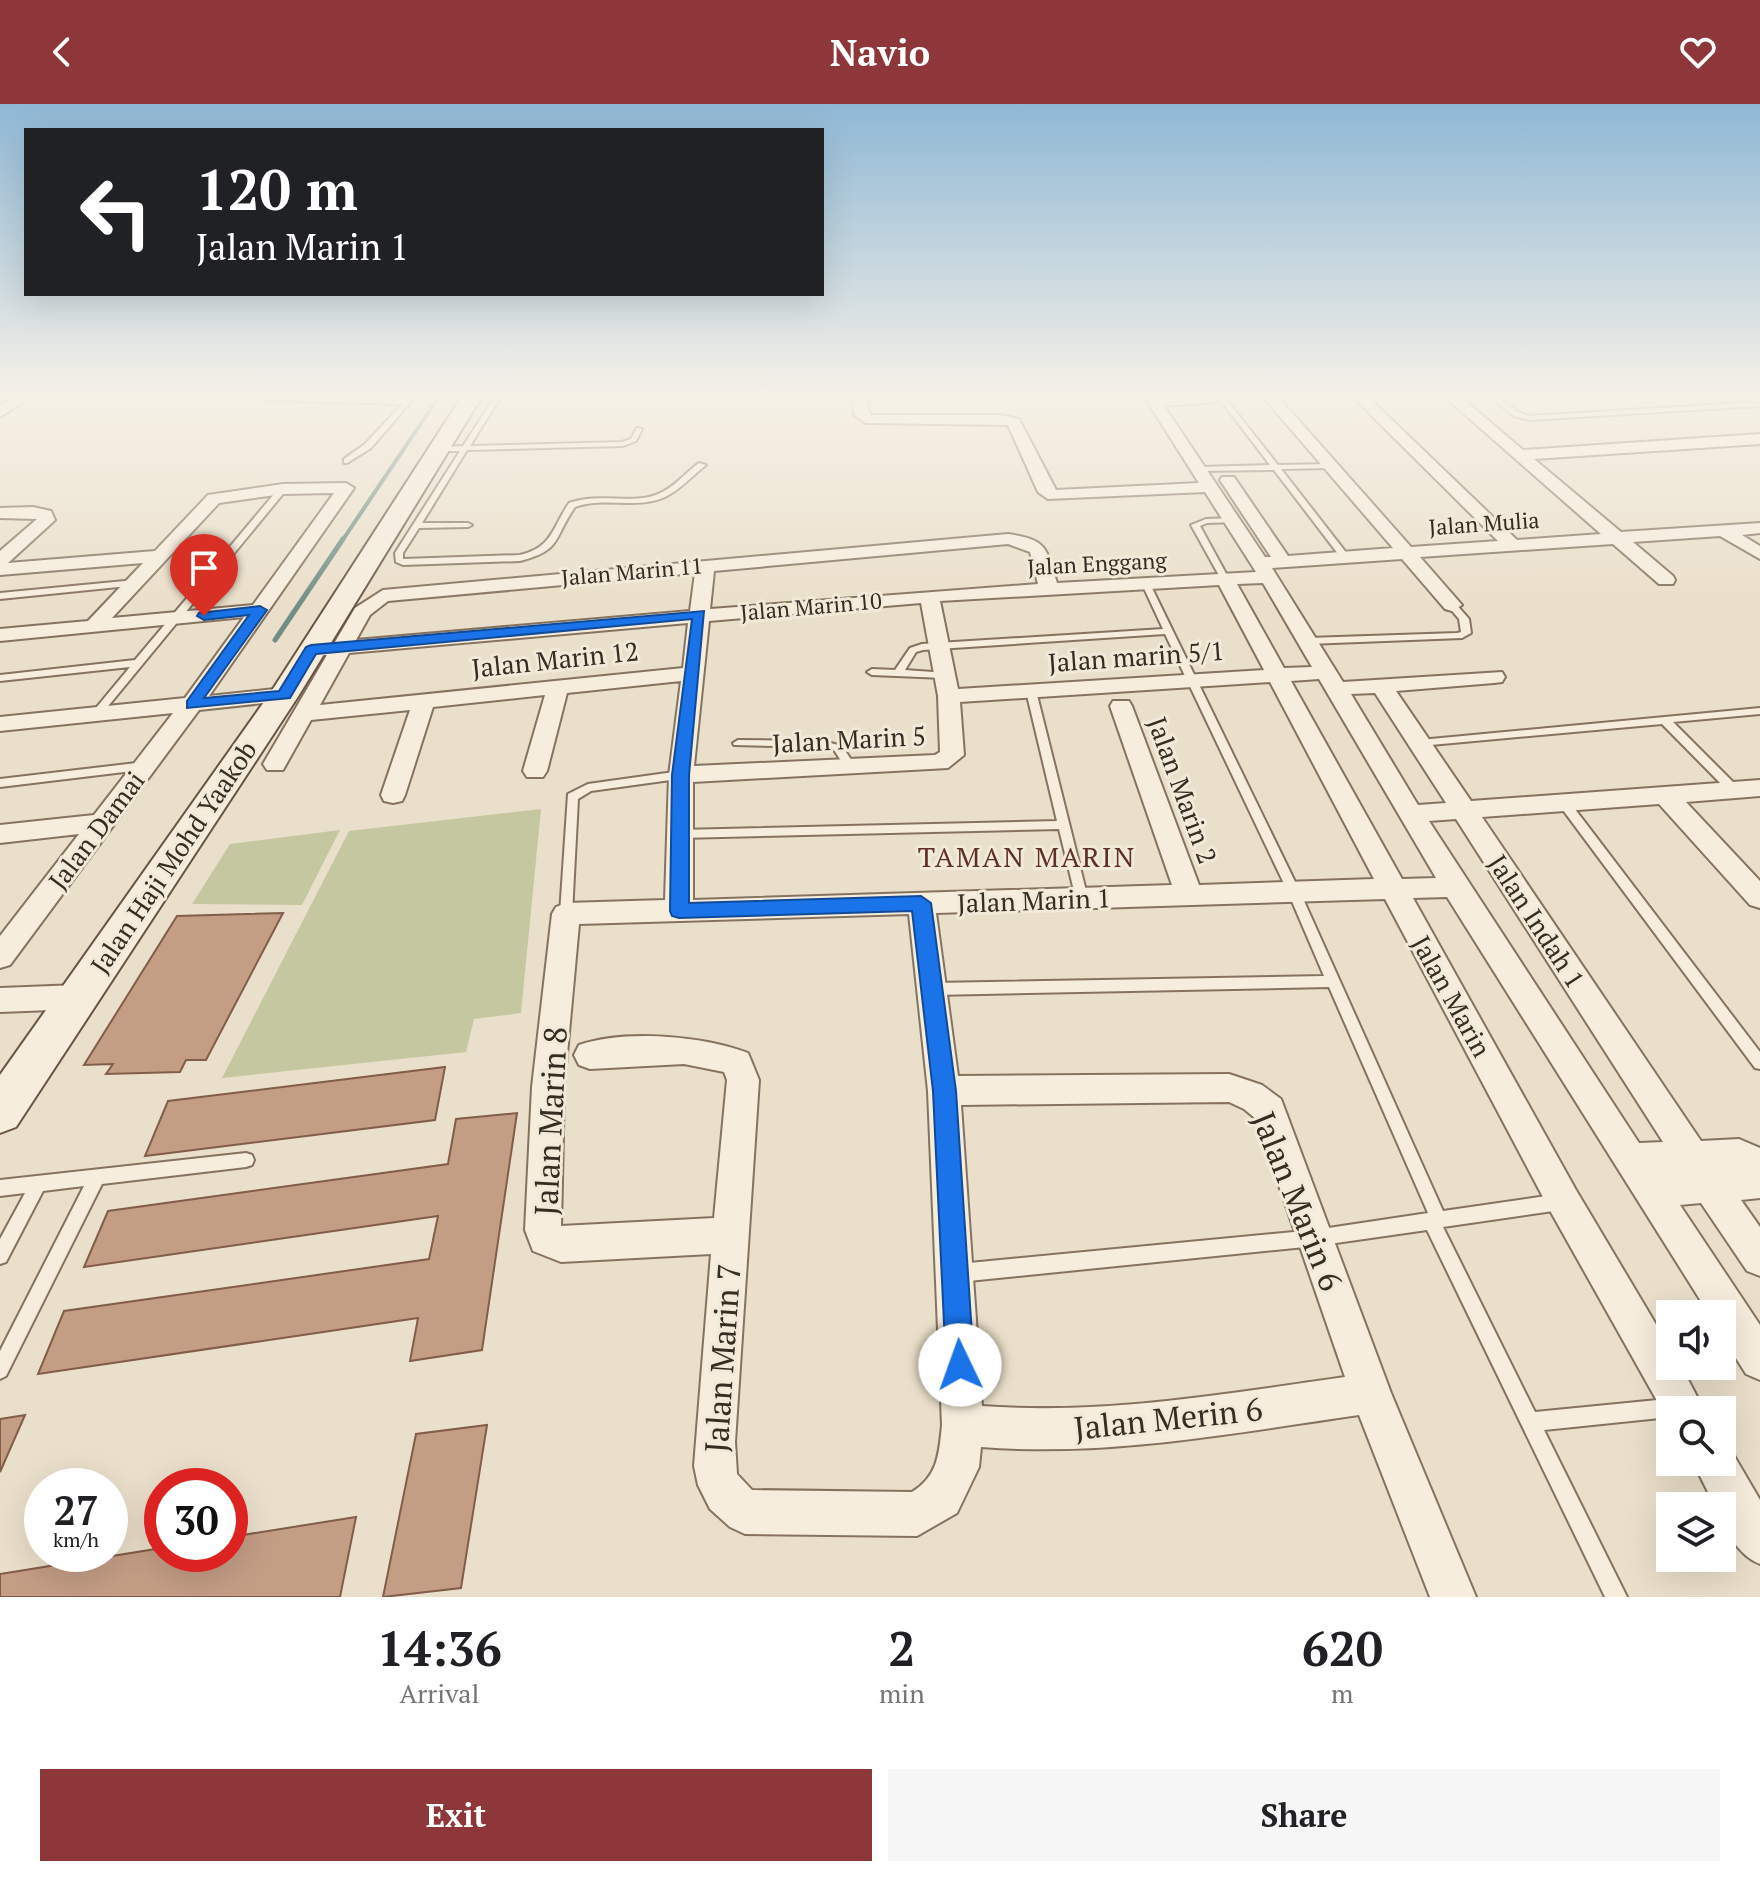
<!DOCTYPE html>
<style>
body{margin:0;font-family:"PT Serif",serif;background:#f6f6f6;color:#202124;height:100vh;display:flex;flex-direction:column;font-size:30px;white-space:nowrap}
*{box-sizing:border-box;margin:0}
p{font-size:26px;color:#757577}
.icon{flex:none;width:44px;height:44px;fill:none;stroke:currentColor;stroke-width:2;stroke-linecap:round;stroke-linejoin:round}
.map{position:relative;height:1493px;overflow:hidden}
.sheet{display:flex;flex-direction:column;background:#fff;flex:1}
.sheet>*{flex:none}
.guide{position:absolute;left:24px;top:24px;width:800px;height:168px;border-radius:0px;box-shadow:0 8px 32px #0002;background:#202124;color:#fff;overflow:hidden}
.tools{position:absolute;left:1656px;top:1196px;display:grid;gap:16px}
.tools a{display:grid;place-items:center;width:80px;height:80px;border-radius:0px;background:#fff;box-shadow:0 8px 32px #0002;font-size:40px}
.speed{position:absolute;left:24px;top:1364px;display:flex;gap:16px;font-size:40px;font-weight:700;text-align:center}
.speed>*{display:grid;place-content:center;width:104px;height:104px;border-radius:50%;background:#fff;box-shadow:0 8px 32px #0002;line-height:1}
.speed small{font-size:20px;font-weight:400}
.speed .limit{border:12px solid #d22;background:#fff;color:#111}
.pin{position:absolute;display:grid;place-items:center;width:68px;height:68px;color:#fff;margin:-82px -34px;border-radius:50% 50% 50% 0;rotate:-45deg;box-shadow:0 0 8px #0007}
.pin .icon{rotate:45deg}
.me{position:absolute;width:88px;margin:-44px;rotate:357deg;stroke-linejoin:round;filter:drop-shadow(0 0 6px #0008)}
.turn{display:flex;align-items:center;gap:28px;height:168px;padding:0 40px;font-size:36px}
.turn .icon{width:104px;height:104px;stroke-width:2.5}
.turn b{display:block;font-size:56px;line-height:68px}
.eta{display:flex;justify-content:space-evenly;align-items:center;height:136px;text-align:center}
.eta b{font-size:48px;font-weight:700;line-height:56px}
.action{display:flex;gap:16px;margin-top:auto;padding:16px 40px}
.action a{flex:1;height:92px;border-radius:0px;background:#8e373b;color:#fff;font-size:32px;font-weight:700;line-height:92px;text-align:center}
.action a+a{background:#f6f6f6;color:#202124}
header{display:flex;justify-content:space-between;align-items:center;height:104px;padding:0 40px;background:#8e373b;color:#fff;font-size:36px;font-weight:700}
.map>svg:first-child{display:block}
.green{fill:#c4c79f}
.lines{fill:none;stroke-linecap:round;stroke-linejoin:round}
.stream-far1{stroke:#718d85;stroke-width:4}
.stream{stroke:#718d85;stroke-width:5}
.building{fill:#c49d85;stroke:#825d49;stroke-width:2}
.lane-casing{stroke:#857360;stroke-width:4}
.street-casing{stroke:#857360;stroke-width:4}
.secondary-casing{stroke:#675443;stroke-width:4}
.lane{fill:#f6eddd;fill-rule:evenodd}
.street{fill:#f6eddd;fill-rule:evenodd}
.secondary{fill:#f6eddd;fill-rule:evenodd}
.route{fill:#1a73e8;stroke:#114b97;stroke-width:2}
.labels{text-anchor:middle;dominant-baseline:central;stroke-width:6;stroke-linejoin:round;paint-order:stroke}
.far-street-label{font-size:22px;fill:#372c22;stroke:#f2ead9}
.street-label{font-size:26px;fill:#372c22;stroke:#f2ead9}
.neighbourhood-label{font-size:28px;letter-spacing:2px;fill:#5f3026;stroke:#f2ead9}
.near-street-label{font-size:32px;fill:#372c22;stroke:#f2ead9}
</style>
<header><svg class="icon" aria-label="back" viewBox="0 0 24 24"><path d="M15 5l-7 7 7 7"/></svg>Navio<svg class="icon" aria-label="heart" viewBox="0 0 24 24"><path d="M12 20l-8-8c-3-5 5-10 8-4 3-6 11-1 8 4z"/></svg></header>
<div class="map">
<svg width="1760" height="1493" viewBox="0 0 1760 1493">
<rect width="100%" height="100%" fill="#eadfca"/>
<path class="green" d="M541,705l-20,204 -47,6 -8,33 -244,26 127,-247z
M340,726l-38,75 -110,-1 38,-60z"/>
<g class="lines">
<path class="stream-far1" d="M342,437l96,-143"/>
<path class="stream" d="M275,536l68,-101"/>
</g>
<path class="building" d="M283,809l-77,147h-20l-6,12 -74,2 7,-10 -29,1 93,-149z
M445,963l-10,53 -290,36 23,-55z
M517,1009l-35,237 -72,11 8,-43 -380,56 26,-63 365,-52 9,-43 -354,51 24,-56 340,-47 8,-45z
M25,1311l-25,57v-53z
M487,1321l-26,163 -78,9 33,-163z
M356,1413l-16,80h-340v-23l162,-26v6h68v-17z"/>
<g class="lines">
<defs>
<path id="lane" d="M265,294l141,2 8,-2 -43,50 -24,15h-3v-4l21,-15 37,-40 -134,-4z
M494,294h6l-30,48 152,-4 9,-3 6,-11 5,1 -6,12 -13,5 -156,4 -45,73h46l4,2 -4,2 -49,1 -16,25v6l117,-4c33,-8 32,-27 49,-52 31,-11 64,2 89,-9 16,-6 27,-21 41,-31l7,2c-13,10 -26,25 -41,32 -29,13 -61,-1 -90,10 -22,31 -12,43 -55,54l-117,4 -7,-3 -1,-9 65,-102h-20l-4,-2 4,-2 23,-1z
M1219,294h6l53,67 55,-1v4h-3l-49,1 67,86v4h-6l-68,-89 -77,1 -1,-2 4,-2 70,-2z
M1492,294c13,0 21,14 37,18l231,-14v4l-231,14 -15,-4z
M280,383l7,2 -187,227 -4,1 -5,-3 39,-47 -130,14v-6l135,-15z
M1233,414l4,2 -1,2 -29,1 -7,3 29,53 -4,3 -4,-3 -30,-54 15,-6z
M135,476l4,3 -1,2 -138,14v-6z
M1146,477l4,3 150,308 143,319 117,-17 6,2 2,6 -2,6 -6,2 -117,17 92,185 143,-14 7,2 2,7 -1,3h-16v7l-126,13 83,167h-22l-178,-367 -112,16 -356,36 -6,-3 -3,-6 3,-6 6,-3 356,-34 113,-17 -99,-226 -396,8 -5,-2 -2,-4 2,-4 5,-2 391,-7 -36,-84 -123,-258 -242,16 -7,2 -11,18 42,3v4l-3,1 -72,-3 -5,-3 5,-3 23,1 15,-22 12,-4 241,-15 -21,-45z
M1452,498l3,1 14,16 2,14 -9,5 -154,6 -5,-3 5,-3 149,-5 4,-1 -2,-13 -12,-14z
M1031,584l5,3 52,208 -2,3h-8l-2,-3 -17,-70 -379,9 -6,-4 6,-4 377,-9 -31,-130z
M1760,604v6l-87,8 65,65 2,3 -6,4 -4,-1 -68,-69 -242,22 -5,-3 5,-3z
M738,636l85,1 19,5 14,21 -5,4 -4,-1 -13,-20 -11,-3 -89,-2 -1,-2z
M145,658l5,4 -1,3 -149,18v-8z
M681,667l4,1 2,3 -2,3 -94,13 -13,8 -6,115 -1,3h-10l-1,-3 8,-120 20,-10z
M1564,695l4,1 192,252v17l-5,-1 -195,-262 -2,-3 2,-3z
M246,1049l6,2 2,5 -2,5 -6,2 -144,17 -96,192 -6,3v-28l84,-165 -41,5 -37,71 -6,2v-25l25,-46 -25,3v-16z"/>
<path id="street" d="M12,294h16l-28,19v-11z
M852,294h14l4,17h129l20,4 37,71 143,-7 -54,-85h77l-7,4 -51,4 101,151h6l-51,-77 2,-3h12l54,79 105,-8 -129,-150h15l132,149 87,-6 -144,-143h15l148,142 84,-6 -155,-136h16l61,52 237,-16v10l-226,15 87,73 139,-9v10l-18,2 18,11v13l-40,-23 -87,6 40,34 2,4 -2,4h-14l-46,-40 -193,13 42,48 -10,6 -7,-2 -43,-50 -130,9 71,114 159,-10 3,5 -3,5 -8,1 -98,8 75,110 289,-21v16l-74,6 74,79v27l-10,-3 -91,-101 -177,13 219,324 38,-2 21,9v50l-19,2 19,27v49l-13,-5 -46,-68 -21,2 80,120v55l-14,-6 -24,-38v-22h-13l-262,-417 -34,1 163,292 94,158v18h11l23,44h-34v14l-118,-210 -167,-315 -449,14 22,163 271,-2 33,11 19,14 110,294 85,204h-46l-71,-182c-126,18 -250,42 -378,32l-2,20 -22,46 -40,23 -172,-2 -15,-7 -20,-18 -12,-24 -4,-19 17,-212 -150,8 -28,-11 -8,-21 7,-143 20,-173 4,-7 10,-4 99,-3 4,-125 12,-94 -114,12 -20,78 -4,6h-16l-4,-6 22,-76 -112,12 -28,88 -3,6 -9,2 -9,-2 -3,-6 29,-85 -99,10 -28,50h-16l-4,-6 64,-109 -16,1 -10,-6 10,-6 24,-2 20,-34 28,-18 625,-56c39,6 38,13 49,49l199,-11 -51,-80 -157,7 -10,-7 -30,-67 -142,-2 -12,-8zM1008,440l22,8 8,32 -328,25 4,-38zM695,469l-5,38 -334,29 14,-25 18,-14zM1263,479l49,84 -28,1 -47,-84zM1219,481l45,85 -306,19 -18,-88zM921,499l17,93 2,56 -5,3 -241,11 15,-145zM688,519l-5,45 -363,37 29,-52zM1319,575l117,199 -34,1 -111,-198zM1270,578l104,197 -175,6 -67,-179 -3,-5h-16l-3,5 62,179 -479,15v-118l255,-14 16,-13 -4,-53zM1375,589l71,110 -28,2 -67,-111zM1456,715l207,323 -24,1 -210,-322zM909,810l19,177 14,334c-3,29 -4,51 -30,67l-160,-2 -15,-16 -2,-32 24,-362 -11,-27c-45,-17 -123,-24 -169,-8l-5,10 5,10 11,4 94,-5 40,8 3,8 -13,138 -153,8 3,-139 15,-163zM1229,998l15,7 12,10 89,258c-121,17 -240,38 -363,29l-21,-301z
M346,379l8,5 -145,208 75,-8 8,2 3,5 -3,5 -93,10 -189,255 -10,3v-32l79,-102 -79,9v-18l94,-10 79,-102 -173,18v-14l185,-19 59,-81 -244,24v-12l88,-8 55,-58 -143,12v-24l37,-32 -37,-1v-10l33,-1 18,4 4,9 -47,43 147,-12 53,-56 75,-11zM334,389l-81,112 -141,13 107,-115 64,-9z
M78,881l11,3 4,9 -4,9 -11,3 -78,3v-24z
M1722,1340l7,3 31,53v64c-21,-8 -38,-35 -38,-58h-7l-22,-44h29z"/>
<path id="secondary" d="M461,294h20l-182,297 -283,432 -16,6v-58l271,-383z"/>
</defs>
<use href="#lane" class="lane-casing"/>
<use href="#street" class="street-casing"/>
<use href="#secondary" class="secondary-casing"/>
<use href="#lane" class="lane"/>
<use href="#street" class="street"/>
<use href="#secondary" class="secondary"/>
</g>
<linearGradient id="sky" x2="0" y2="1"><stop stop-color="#8fb8d5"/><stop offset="0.58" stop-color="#f6f1e7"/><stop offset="1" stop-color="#f6f1e7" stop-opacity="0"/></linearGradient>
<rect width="1760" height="503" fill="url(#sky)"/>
<path class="route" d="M260,502l7,4 -63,88 75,-7 27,-44 5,-2 393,-34 -15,164v128l232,-7 10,7 25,188 18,274 -4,9 -10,4 -10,-4 -4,-9 -13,-274 -21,-180 -233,7 -7,-2 -2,-5 2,-136 20,-156 -376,35 -26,44 -103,10v-7l62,-86 -45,5 -7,-4 2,-3z"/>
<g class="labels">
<g class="far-street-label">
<text transform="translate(1484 419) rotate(-4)">Jalan Mulia</text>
<text transform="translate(1097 459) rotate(-3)">Jalan Enggang</text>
<text transform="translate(632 467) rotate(-5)">Jalan Marin 11</text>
<text transform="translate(811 502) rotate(-5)">Jalan Marin 10</text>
</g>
<g class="street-label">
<text transform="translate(1136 552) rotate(-4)">Jalan marin 5/1</text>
<text transform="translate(555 555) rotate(-6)">Jalan Marin 12</text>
<text transform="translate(849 635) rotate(-3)">Jalan Marin 5</text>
<text transform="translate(1183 686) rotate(70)">Jalan Marin 2</text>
<text transform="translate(96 726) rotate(-53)">Jalan Damai</text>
<text transform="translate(173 753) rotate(-56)">Jalan Haji Mohd Yaakob</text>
<text transform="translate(1034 796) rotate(-2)">Jalan Marin 1</text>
<text transform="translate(1537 817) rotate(57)">Jalan Indah 1</text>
<text transform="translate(1452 892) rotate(61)">Jalan Marin</text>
</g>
<g class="neighbourhood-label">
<text x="1027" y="752">TAMAN MARIN</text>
</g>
<g class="near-street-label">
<text transform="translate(550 1017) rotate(-87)">Jalan Marin 8</text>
<text transform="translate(1298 1097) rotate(68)">Jalan Marin 6</text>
<text transform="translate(722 1254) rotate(-86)">Jalan Marin 7</text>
<text transform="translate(1168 1314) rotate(-6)">Jalan Merin 6</text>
</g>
</g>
</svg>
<div class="tools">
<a><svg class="icon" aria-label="sound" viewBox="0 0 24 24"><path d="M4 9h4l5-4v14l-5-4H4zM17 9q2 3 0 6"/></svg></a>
<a><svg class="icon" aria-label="search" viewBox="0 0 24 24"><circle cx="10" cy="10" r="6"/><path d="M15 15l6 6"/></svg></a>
<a><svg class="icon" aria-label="layers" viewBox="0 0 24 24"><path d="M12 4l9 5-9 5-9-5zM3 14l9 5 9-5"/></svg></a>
</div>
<div class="speed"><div>27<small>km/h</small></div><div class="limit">30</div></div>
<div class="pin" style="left:204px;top:512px;background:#d93025"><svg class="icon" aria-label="arrive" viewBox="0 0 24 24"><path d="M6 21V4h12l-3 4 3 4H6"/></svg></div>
<svg class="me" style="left:960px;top:1261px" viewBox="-20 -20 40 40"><circle r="19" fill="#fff"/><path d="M0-13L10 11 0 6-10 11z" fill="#1a73e8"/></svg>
<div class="guide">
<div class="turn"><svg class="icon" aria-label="left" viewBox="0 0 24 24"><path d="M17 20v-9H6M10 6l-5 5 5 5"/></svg><div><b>120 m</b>Jalan Marin 1</div></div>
</div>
</div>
<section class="sheet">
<div class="eta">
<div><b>14:36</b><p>Arrival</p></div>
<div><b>2</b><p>min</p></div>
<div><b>620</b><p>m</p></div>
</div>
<div class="action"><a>Exit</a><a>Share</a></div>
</section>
